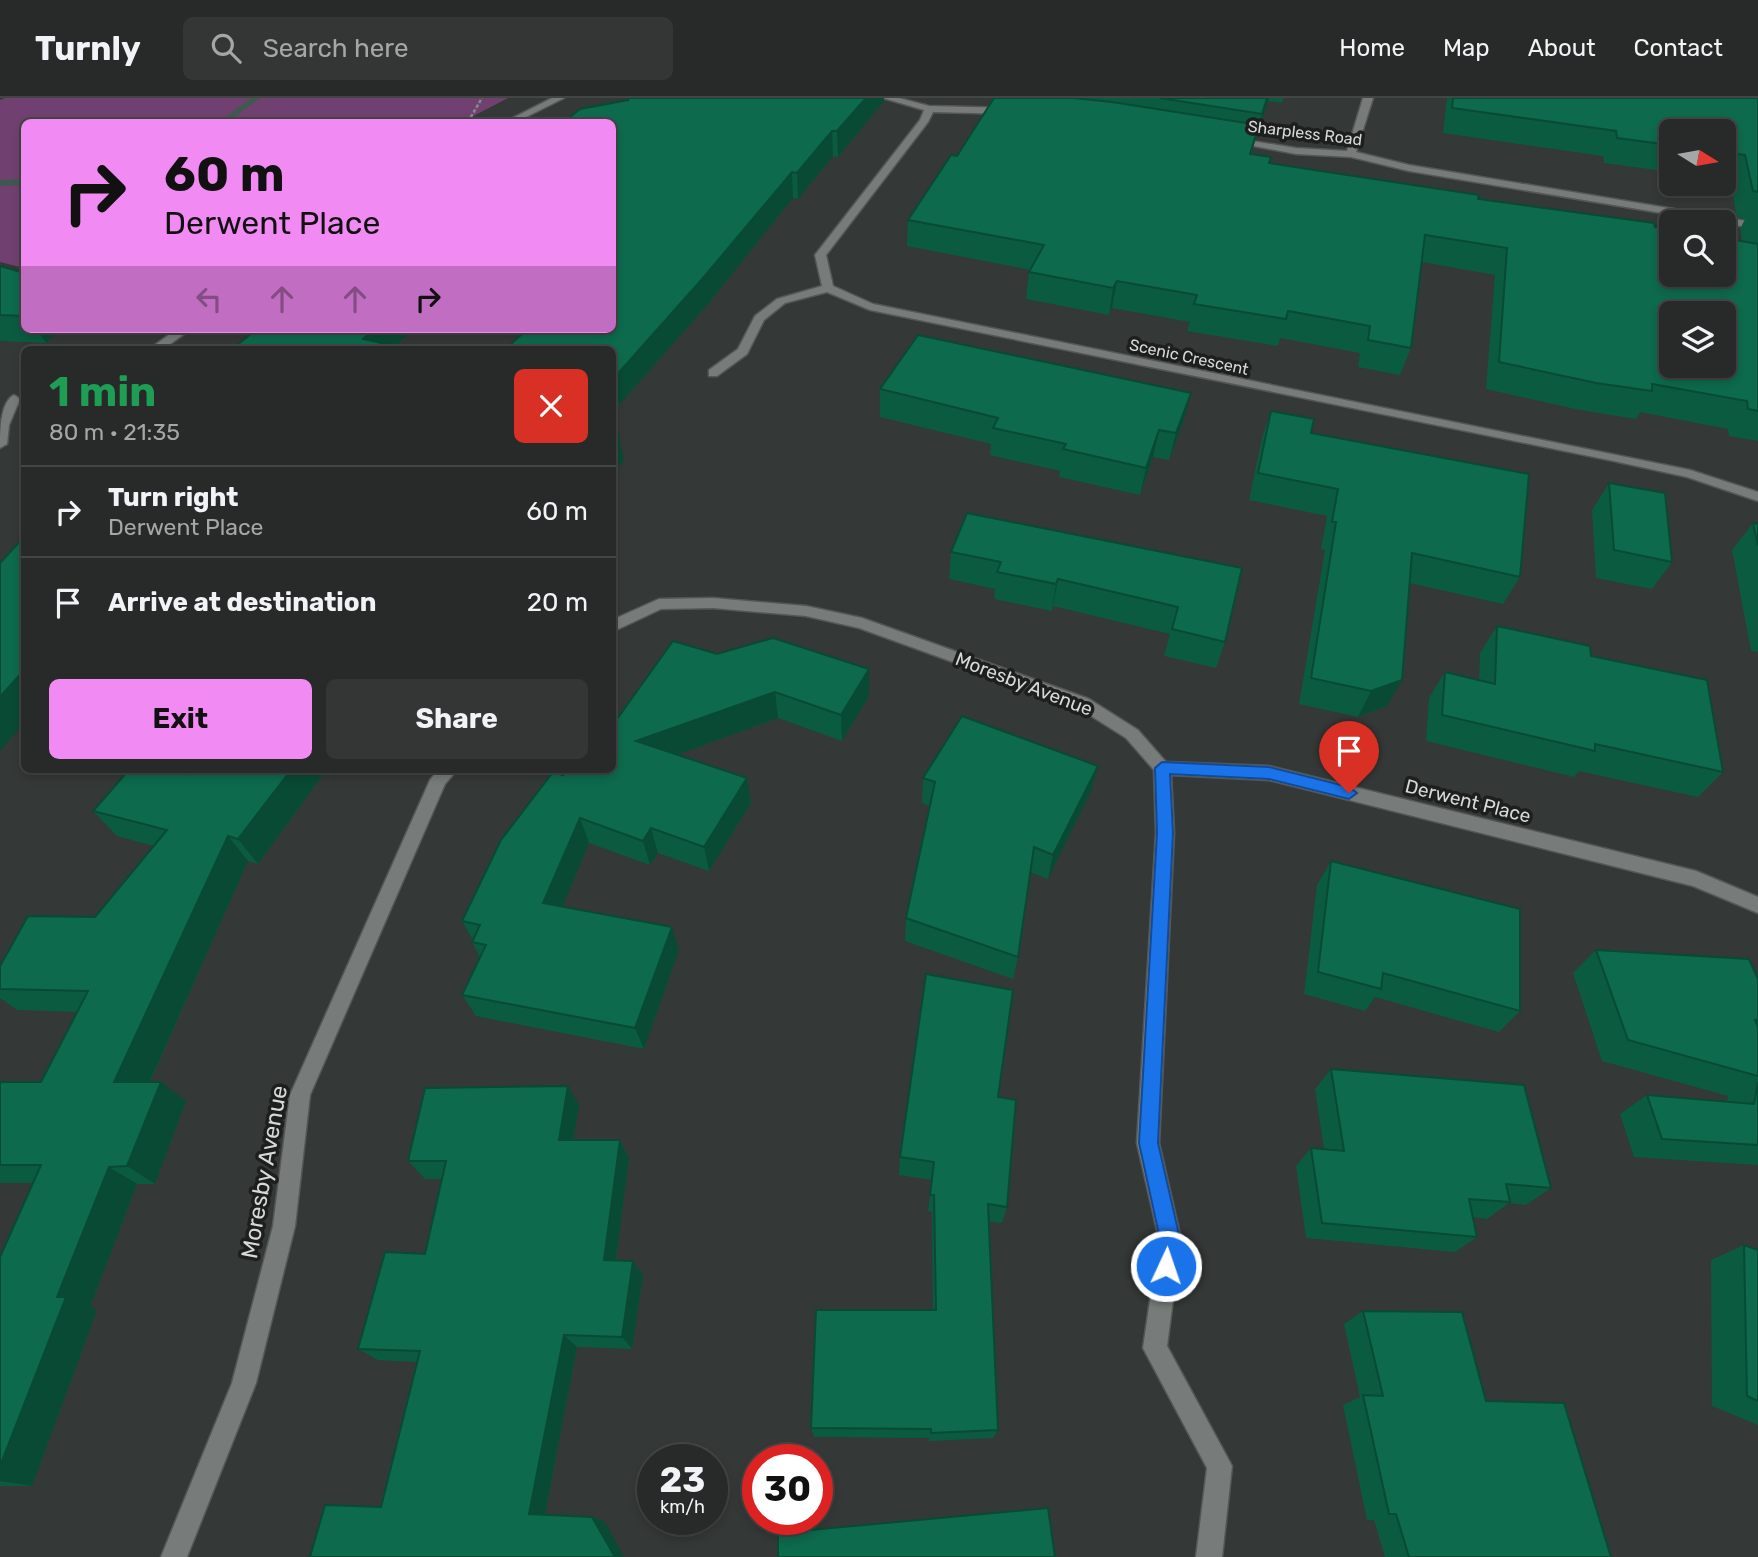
<!DOCTYPE html>
<meta charset="utf-8">
<style>
body{margin:0;font-family:Rubik,sans-serif;background:#333634;color:#f1f3f6;height:100vh;display:flex;flex-direction:column;font-size:26px;white-space:nowrap}
*{box-sizing:border-box;margin:0}
p{font-size:23px;color:#a4a7a8}
.icon{flex:none;width:38px;height:38px;fill:none;stroke:currentColor;stroke-width:2;stroke-linecap:round;stroke-linejoin:round}
.map{position:relative;flex:1;overflow:hidden}
.details{position:absolute;left:21px;top:248px;width:595px;height:427px;display:flex;flex-direction:column;background:#272a28;border-radius:10px;box-shadow:0 4px 10px #0003,0 0 0 2px #434645}
.details>*{flex:none}
.top-card{position:absolute;left:21px;top:21px;width:595px;height:214px;border-radius:10px;box-shadow:0 4px 10px #0003,0 0 0 2px #434645;background:#f28af3;color:#111;overflow:hidden}
.needle{width:46px;rotate:101deg}
.tools{position:absolute;left:1659px;top:21px;display:grid;gap:14px}
.tools a{display:grid;place-items:center;width:77px;height:77px;border-radius:10px;background:#272a28;box-shadow:0 4px 10px #0003,0 0 0 2px #434645;font-size:35px}
.speed{position:absolute;left:637px;top:1346px;display:flex;gap:14px;font-size:35px;font-weight:700;text-align:center}
.speed>*{display:grid;place-content:center;width:91px;height:91px;border-radius:50%;background:#272a28;box-shadow:0 4px 10px #0003,0 0 0 2px #434645;line-height:1}
.speed small{font-size:18px;font-weight:400}
.speed .limit{border:10px solid #d22;background:#fff;color:#111}
.pin{position:absolute;display:grid;place-items:center;width:60px;height:60px;color:#fff;margin:-72px -30px;border-radius:50% 50% 50% 0;rotate:-45deg;box-shadow:0 0 7px #0007}
.pin .icon{rotate:45deg}
.me{position:absolute;width:77px;margin:-38px;rotate:3deg;stroke-linejoin:round;filter:drop-shadow(0 0 5px #0008)}
.turn{display:flex;align-items:center;gap:24px;height:147px;padding:0 28px;font-size:32px}
.turn .icon{width:91px;height:91px;stroke-width:2.5}
.turn b{display:block;font-size:49px;line-height:60px}
.lanes{display:flex;align-items:center;height:66px;padding:0 28px;background:#0003;justify-content:center;gap:35px;direction:ltr}
.lanes .off{opacity:.35}
.round{display:grid;place-items:center;flex:none;width:74px;height:74px;border-radius:10px;background:#333634}
.headline{display:flex;align-items:center;justify-content:space-between;height:119px;padding:0 28px}
h1{font-size:42px;font-weight:700;line-height:52px;color:#1e9e55}
.action{display:flex;gap:14px;margin-top:auto;padding:14px 28px}
.action a{flex:1;height:80px;border-radius:10px;background:#f28af3;color:#111;font-size:28px;font-weight:700;line-height:80px;text-align:center}
.action a+a{background:#333634;color:#f1f3f6}
ul{padding:0;list-style:none}
li{display:flex;align-items:center;gap:21px;height:91px;padding:0 28px;border-top:2px solid #434645}
li div{flex:1}
li b{display:block;font-size:26px}
li em{font-style:normal}
header{display:flex;align-items:center;gap:42px;box-sizing:border-box;height:98px;padding:0 35px;background:#272a28;border-bottom:2px solid #434645}
header strong{font-size:33px}
nav{display:flex;gap:38px;margin-inline-start:auto;font-size:24px}
.search{width:490px;height:63px;background:#333634;display:flex;align-items:center;gap:18px;box-sizing:border-box;padding:0 24px;border-radius:10px;color:#a4a7a8;font-size:26px}
.map>svg:first-child{display:block}
.green{fill:#704170}
.lines{fill:none;stroke-linecap:round;stroke-linejoin:round}
.stream{fill:#40594f;fill-rule:evenodd}
.minor-casing{stroke:#535755;stroke-width:3}
.path{stroke:#848886;stroke-width:2.5;stroke-dasharray:3.5 2;stroke-linecap:butt}
.minor{fill:#777c7a;fill-rule:evenodd}
.wall{fill:#0b5b41}
.shaded-wall{fill:#094a35}
.building{fill:#0d6a4c;stroke:#094a35;stroke-width:2;fill-rule:evenodd}
.route{fill:#1a73e8;stroke:#114b97;stroke-width:2}
.labels{text-anchor:middle;dominant-baseline:central;stroke-width:7;stroke-linejoin:round;paint-order:stroke}
.far-street-label{font-size:16px;fill:#d6d9d7;stroke:#1d1f1e}
.street-label{font-size:19px;fill:#d6d9d7;stroke:#1d1f1e}
.near-street-label{font-size:23px;fill:#d6d9d7;stroke:#1d1f1e}
</style>
<header>
<strong>Turnly</strong>
<div class="search"><svg class="icon" aria-label="search" viewBox="0 0 24 24"><circle cx="10" cy="10" r="6"/><path d="M15 15l6 6"/></svg>Search here</div>
<nav><a>Home</a><a>Map</a><a>About</a><a>Contact</a></nav>
</header>
<div class="map">
<svg width="1758" height="1459" viewBox="0 0 1758 1459">
<rect width="100%" height="100%" fill="#343836"/>
<path class="green" d="M5,0h503l-46,24h-438v146l-24,-6v-162z"/>
<g class="lines">
<path class="stream" d="M251,0h9l-32,24h-9z
M24,81v6l-24,1v-6z"/>
<defs>
<path id="minor" d="M552,0h12l-48,24h-11z
M883,0h16l30,8 82,2 5,3 -5,3 -78,-2 -5,10 -102,133 7,31 40,18 817,166 68,22v9l-71,-24 -78,-17 -739,-150 -43,-18 -42,11 -21,17 -17,34 -30,22h-8v-6l29,-21 17,-33 22,-17 45,-13 -7,-31 105,-135 4,-10z
M1363,0h10l-17,54 53,13 349,58v6l-349,-58 -58,-14 -55,-3 -68,-13 5,-3 63,10 51,3z
M177,231h14l-29,21h-14z
M14,297l6,4 -11,26 -2,19 -7,4c0,-16 0,-46 14,-53z
M713,500l93,8 56,12 227,81 49,31 28,32 103,4 427,105 62,26v16l-65,-27 -424,-106 -98,-5 3,58 -15,310 22,96 -14,107 65,120 -10,91h-26l11,-89 -64,-120 16,-109 -22,-96 19,-310 -2,-63 -28,-32 -49,-31 -218,-79 -53,-12 -93,-8 -52,1 -49,23v-12l47,-21z
M438,672h19l-12,14 -135,311 -15,131 -39,157 -69,174h-26l71,-174 41,-157 17,-131 140,-315z"/>
</defs>
<use href="#minor" class="minor-casing"/>
<path class="path" d="M468,24l14,-24"/>
<use href="#minor" class="minor"/>
</g>
<path class="wall" d="M629,0h255v3l-46,56 -5,-1 -35,43 -5,-1 -86,107 -88,100 -7,-2v-74l16,-229z
M994,0h290l-2,5 -14,-2 -17,53 19,9 208,36 264,42 -2,-12 5,-10 -8,-2 -7,-36 -6,-1v-49h-53v41l-67,-9 -1,-7 -160,-23 4,-35h311v343l-29,-5 -1,-7 -88,-17 -4,7 -56,-9 -94,-21 9,-114 -73,-13 -11,86 -11,27 -42,-8 2,-14 -80,-15 -2,8 -91,-15 3,-9 -78,-14 -3,7 -83,-16 3,-27 2,-2 -124,-24 1,-26 49,-64z
M0,168l24,7v56h36l-14,14 -46,-2z
M880,291l304,31 -15,40 -16,-3 -13,38 -81,-18 1,-6 -70,-16 1,-11 -111,-27z
M1271,313l40,22 209,144 -17,27 -93,-21 -23,123 -29,11 -59,-13 26,-154 -4,-1 6,-33 -78,-16 13,-62z
M1609,385l63,79 -20,27 -56,-11 -4,-68z
M1753,425l5,1v128l-7,-1 -19,-101z
M951,454l291,16 -17,74 -9,26 -52,-12 6,-22 -117,-28 -1,5 -58,-12 1,-10 -46,-10z
M1497,528l94,30 132,116 -25,25 -119,-26 -5,6 -148,-36 3,-43 16,-26 34,8 1,-27z
M717,556l152,42 -27,45 -64,-23 -102,37 71,23 4,25 -42,68 -51,-18 -8,12 -61,-22 -27,64 117,43 -35,99 -168,-33 -14,-21 18,-38 -8,-15 1,-2 -11,-19 101,-146z
M1098,668l-7,25 -43,88 -18,-7 -12,85 -5,22 -108,-38 1,-23 24,-112 -8,-3 1,-25z
M189,672h137l-68,94 -10,-3 -98,221 36,19 -31,83h-18l-47,123 7,3 -65,176h-32v-229l33,-74h-33v-101h41l37,-70 -61,-2 -17,-12v-32l95,-49 59,-71 -37,-10 -24,-25 93,-37z
M1331,763l189,150 -21,21 -124,-35 -10,14 -61,-17 13,-109z
M1596,852l162,29v186l-124,-8 -14,-43 27,-19 80,7 1,-6 -126,-35 -29,-88z
M1331,971l220,119 -25,17 -17,-2 -22,16 -14,-2 4,20 -22,15 -149,-14 -10,-72 15,-18 13,1 -9,-60z
M568,988l11,19 -6,35h47l9,18 -13,102 17,1 10,14 -11,74 -55,-2 -32,168 47,2 13,5 -224,-15 36,-145 -39,-2 -20,-11 67,-95 17,-75h-17l-17,-18z
M998,999l9,110 -5,16 -14,-2 10,209 -5,8 -64,3v-3l-115,-1 -3,-9 122,-118 -1,-98 -4,-1 4,-31 -33,-5 1,-18z
M1744,1147l14,5v175l-46,-19 -1,-146z
M1363,1213l123,90 125,156h-226l-11,-37h-7l-24,-115 17,-8 -16,-73z"/>
<path class="shaded-wall" d="M866,0h18v3l-46,56 -1,-26z
M1267,0h2l-13,41 6,-25z
M832,33l1,25 -35,43 -1,-26z
M792,74l1,26 -86,107 -88,100 -5,-27z
M1117,183l-5,27 -3,7 4,-27z
M37,231h23l-14,14z
M374,231h40l-23,21 -28,-11z
M1191,295l-7,27 -15,40 7,-27z
M1159,332l-6,27 -13,38 6,-27z
M618,335l6,27 -12,14v-35z
M1058,481l-5,27 -1,5 4,-27z
M869,571v27l-27,45 -1,-26z
M24,572v53l-24,28v-54z
M1402,582l-15,26 -29,11 13,-26z
M775,594l3,26 -135,49 -7,-26z
M1098,668l-7,25 -43,88 5,-24z
M291,672h35l-68,94 -20,-25z
M747,680l4,25 -42,68 -5,-24z
M580,720l9,25 -35,84 -11,-24z
M651,730l7,25 -8,12 -7,-24z
M228,738l20,25 -107,240 -27,-19z
M672,829l7,23 -35,99 -9,-21z
M161,984l25,19 -31,83 -28,-18z
M568,988l11,19 -9,53 -11,-18z
M620,1042l9,18 -15,116 -10,-14z
M109,1069l28,17 -47,123 7,3 -65,176 -32,-5v-15l57,-169z
M633,1163l10,14 -11,74 -10,-12z
M564,1237l13,12 -33,172 -15,-5z
M592,1419l13,5 19,35h-9z"/>
<path class="building" d="M629,0h237l-29,33h-5l-35,42 -5,-1 -89,106 -89,100 -2,-1v-27h-107l22,-21h85v-207h-48l16,-13 48,-9z
M994,0h80l38,4 147,23 -9,29 21,3 -2,6 210,32 -1,4 176,24 1,4 16,2v46h53v-37l34,6v167l-10,-2 -1,-8 -95,-17v7l-56,-8 -97,-21 8,-114 -82,-13 -14,113 -43,-8 2,-14 -82,-15 -2,8 -92,-15 3,-9 -80,-14 -4,7 -84,-16 15,-27 -136,-25 43,-65 6,1zM1671,215h53v53h-53z
M1160,0h107l-5,16z
M1453,0h305v94l-5,-1 -8,-36 -21,-3v-21h-53v14l-54,-7 -1,-7 -164,-23z
M0,168l24,7v43l-24,-1z
M257,231h117l-11,10 49,11h-181z
M918,237l273,58 -15,40 -17,-3 -13,38 -83,-19 3,-5 -73,-16 5,-10 -118,-29z
M1271,313l43,8 -3,14 218,41 -9,103 -108,-24 -10,127 -31,11 -60,-13 25,-156h-4l6,-33 -80,-16z
M612,333l6,2 -6,6z
M1609,385l56,10 7,69 -58,-12z
M967,415l275,55 -17,74 -53,-13 6,-22 -120,-28 -2,5 -59,-12 4,-10 -50,-10z
M1753,425l5,1v22z
M24,439v133l-24,27v-134z
M1497,528l93,20 1,10 116,24 16,92 -128,-28v7l-153,-36 3,-43 50,12z
M773,540l96,31 -28,46 -66,-23 -139,49 111,37 -43,69 -53,-19 -8,13 -63,-23 -37,85 129,24 -37,101 -173,-33 24,-50 -14,-3 8,-17 -18,-4 39,-81 52,-68 10,3 4,-5h45v-44l61,-85 44,13z
M962,618l136,50 -45,89 -19,-8 -16,110 -112,-39 29,-136 -12,-4z
M129,672h42l15,4 3,-4h102l-53,69 -10,-3 -114,246h47l-34,84 -18,1 -52,130h9l-66,169v-209l41,-92h-41v-83h41l47,-91 -88,-2v-23l28,-50 67,1 72,-87 -74,-19z
M1331,763l189,48v102l-137,-38 -2,16 -63,-17z
M1596,852l153,9 9,20v41h-3l3,7v49l-130,-36z
M926,876l87,16 -15,107 18,3 -9,107 -19,-3 10,226 -67,3v-4l-120,-1 5,-118h120l-2,-115h-4l4,-33 -34,-5z
M1331,971l193,16 27,103 -45,-4 4,18 -41,-3 8,38 -155,-14 -11,-75 33,3z
M1758,984v63l-96,-6 -15,-44 107,9z
M568,988l-9,54h61l-16,120 29,1 -11,76 -58,-2 -35,179 63,3 23,40h-305l15,-52 56,2 39,-156 -62,-2 27,-97 40,2 21,-93h-38l17,-73z
M1744,1147l14,5v151l-11,-5z
M1363,1213l99,1 24,89 78,2 47,154h-202l-13,-43h-7l-26,-119 20,1z
M1048,1410l7,49h-277v-24z"/>
<path class="route" d="M1162,664l107,5 80,20 8,6 -8,6 -80,-20 -99,-5 3,59 -15,310 22,96 -7,34 -7,3 -7,-3 -3,-7 4,-27 -21,-96 18,-310 -2,-65z"/>
<g class="labels">
<g class="far-street-label">
<text transform="translate(1305 35) rotate(7)">Sharpless Road</text>
<text transform="translate(1189 259) rotate(12)">Scenic Crescent</text>
</g>
<g class="street-label">
<text transform="translate(1024 586) rotate(21)">Moresby Avenue</text>
<text transform="translate(1468 703) rotate(14)">Derwent Place</text>
</g>
<g class="near-street-label">
<text transform="translate(264 1074) rotate(-80)">Moresby Avenue</text>
</g>
</g>
</svg>
<div class="tools">
<a><svg class="needle" viewBox="-14 -14 28 28"><path d="M0-13l5 13h-10z" fill="#e53935"/><path d="M0 13l5-13h-10z" fill="#a4a7a8"/></svg></a>
<a><svg class="icon" aria-label="search" viewBox="0 0 24 24"><circle cx="10" cy="10" r="6"/><path d="M15 15l6 6"/></svg></a>
<a><svg class="icon" aria-label="layers" viewBox="0 0 24 24"><path d="M12 4l9 5-9 5-9-5zM3 14l9 5 9-5"/></svg></a>
</div>
<div class="speed"><div>23<small>km/h</small></div><div class="limit">30</div></div>
<div class="pin" style="left:1349px;top:695px;background:#d93025"><svg class="icon" aria-label="arrive" viewBox="0 0 24 24"><path d="M6 21V4h12l-3 4 3 4H6"/></svg></div>
<svg class="me" style="left:1166px;top:1168px" viewBox="-20 -20 40 40"><circle r="17" fill="#1a73e8" stroke="#fff" stroke-width="3"/><path d="M0-11L8 9 0 5-8 9z" fill="#fff"/></svg>
<div class="top-card">
<div class="turn"><svg class="icon" aria-label="right" viewBox="0 0 24 24"><path d="M7 20v-9h11M14 6l5 5-5 5"/></svg><div><b>60 m</b>Derwent Place</div></div>
<div class="lanes"><svg class="icon off" aria-label="left" viewBox="0 0 24 24"><path d="M17 20v-9H6M10 6l-5 5 5 5"/></svg><svg class="icon off" aria-label="ahead" viewBox="0 0 24 24"><path d="M12 20V5M6 11l6-6 6 6"/></svg><svg class="icon off" aria-label="ahead" viewBox="0 0 24 24"><path d="M12 20V5M6 11l6-6 6 6"/></svg><svg class="icon" aria-label="right" viewBox="0 0 24 24"><path d="M7 20v-9h11M14 6l5 5-5 5"/></svg></div>
</div>
<section class="details">
<div class="headline"><div><h1>1 min</h1><p>80 m · 21:35</p></div><a class="round" style="background:#d93025;color:#fff"><svg class="icon" aria-label="close" viewBox="0 0 24 24"><path d="M6 6l12 12M18 6L6 18"/></svg></a></div>
<ul>
<li><svg class="icon" aria-label="right" viewBox="0 0 24 24"><path d="M7 20v-9h11M14 6l5 5-5 5"/></svg><div><b>Turn right</b><p>Derwent Place</p></div><em>60 m</em></li>
<li><svg class="icon" aria-label="arrive" viewBox="0 0 24 24"><path d="M6 21V4h12l-3 4 3 4H6"/></svg><div><b>Arrive at destination</b></div><em>20 m</em></li>
</ul>
<div class="action"><a>Exit</a><a>Share</a></div>
</section>
</div>
